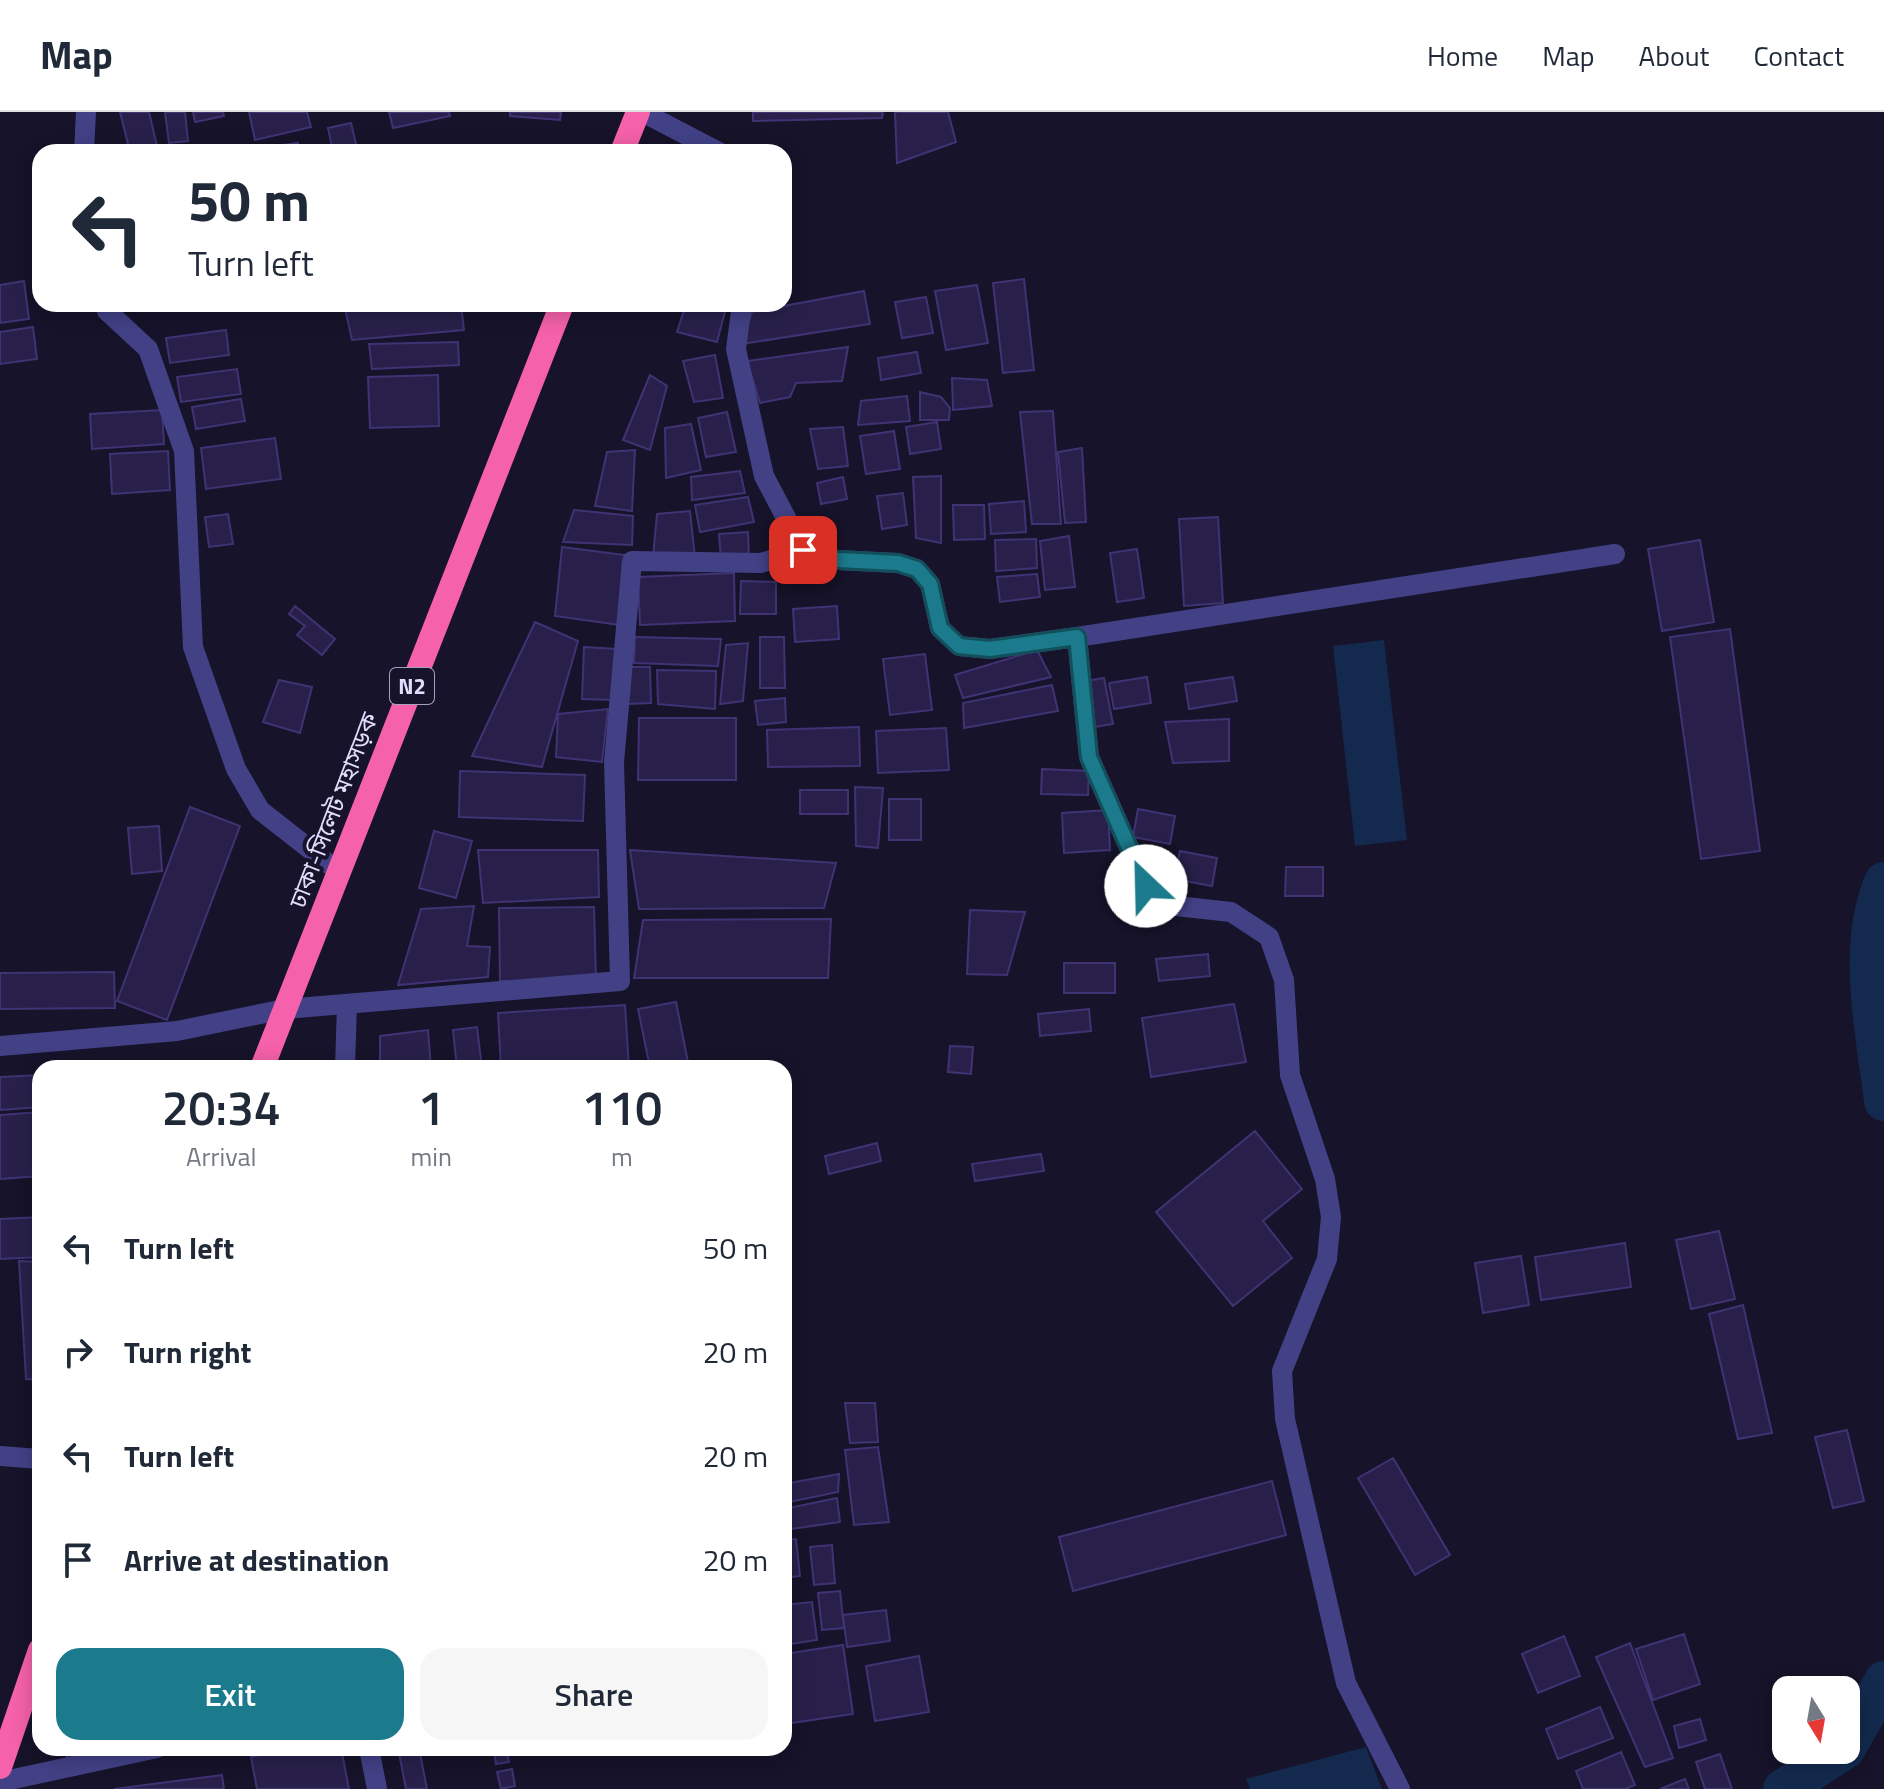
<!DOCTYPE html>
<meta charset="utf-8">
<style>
body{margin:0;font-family:"Titillium Web","Noto Sans Bengali",sans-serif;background:#f6f6f7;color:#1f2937;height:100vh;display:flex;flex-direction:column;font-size:30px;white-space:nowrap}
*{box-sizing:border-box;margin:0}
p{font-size:26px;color:#747a83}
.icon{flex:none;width:44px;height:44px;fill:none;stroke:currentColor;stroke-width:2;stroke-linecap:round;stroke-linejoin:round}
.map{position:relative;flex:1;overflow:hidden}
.details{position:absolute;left:32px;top:948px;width:760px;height:696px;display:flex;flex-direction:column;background:#fff;border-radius:24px;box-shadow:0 4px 20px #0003}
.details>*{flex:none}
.guide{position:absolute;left:32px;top:32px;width:760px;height:168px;border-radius:24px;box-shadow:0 4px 20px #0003;background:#fff;color:#1f2937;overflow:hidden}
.needle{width:52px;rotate:169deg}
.controls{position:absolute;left:1772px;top:1564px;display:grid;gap:16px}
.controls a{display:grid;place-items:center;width:88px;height:88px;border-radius:16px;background:#fff;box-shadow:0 4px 20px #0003;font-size:40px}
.pin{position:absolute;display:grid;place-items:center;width:68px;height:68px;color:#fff;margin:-34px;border-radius:16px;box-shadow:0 4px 12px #0006}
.me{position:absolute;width:88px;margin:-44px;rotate:336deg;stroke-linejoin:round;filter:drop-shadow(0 0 6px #0008)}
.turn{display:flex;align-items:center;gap:28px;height:168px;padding:0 24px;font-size:36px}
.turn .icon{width:104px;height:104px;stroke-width:2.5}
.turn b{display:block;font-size:56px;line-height:68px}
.eta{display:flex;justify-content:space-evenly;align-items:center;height:136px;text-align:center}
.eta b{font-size:48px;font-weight:600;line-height:56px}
.primary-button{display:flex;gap:16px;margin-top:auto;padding:16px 24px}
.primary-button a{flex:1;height:92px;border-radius:24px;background:#1b7a8b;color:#fff;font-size:32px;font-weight:600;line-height:92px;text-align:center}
.primary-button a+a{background:#f6f6f7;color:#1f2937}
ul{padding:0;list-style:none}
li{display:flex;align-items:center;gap:24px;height:104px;padding:0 24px}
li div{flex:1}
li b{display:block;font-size:30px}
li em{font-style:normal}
header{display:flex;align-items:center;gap:48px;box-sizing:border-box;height:112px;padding:0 40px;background:#fff;border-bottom:2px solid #e0e1e3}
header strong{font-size:38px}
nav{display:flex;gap:44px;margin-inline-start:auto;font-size:28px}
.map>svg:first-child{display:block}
.water{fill:#132a4e}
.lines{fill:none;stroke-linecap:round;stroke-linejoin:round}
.canal{stroke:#132a4e;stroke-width:40}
.building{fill:#28204a;stroke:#3f3374;stroke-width:2}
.minor{stroke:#424186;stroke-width:20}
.highway{stroke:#f561aa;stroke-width:24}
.route-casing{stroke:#124f5a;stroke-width:20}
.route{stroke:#1b7a8b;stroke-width:14}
.labels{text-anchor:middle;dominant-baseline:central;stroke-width:8;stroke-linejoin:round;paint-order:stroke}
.shield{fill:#16132a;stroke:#a4a1be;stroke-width:2}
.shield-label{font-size:22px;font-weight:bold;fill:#e1defd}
.street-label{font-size:24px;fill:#e1defd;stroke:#16132a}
</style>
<header>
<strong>Map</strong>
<nav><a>Home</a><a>Map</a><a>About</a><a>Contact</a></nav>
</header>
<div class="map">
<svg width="1884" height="1677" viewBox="0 0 1884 1677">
<rect width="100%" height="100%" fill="#16132a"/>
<path class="water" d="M1384,528l23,200 -52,6 -22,-200z
M1366,1635l16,42h-132l-4,-10z"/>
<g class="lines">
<path class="canal" d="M1884,770c-28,66 -8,151 0,219
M1846,1636l38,-67
M1783,1677l61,-39"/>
</g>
<path class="building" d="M120,0h29l8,34 -27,6z
M165,0h20l3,29 -19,2z
M193,0h30l1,4 -29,6z
M249,0h58l4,15 -56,13z
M389,0h60l1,4 -57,12z
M510,0h51l-1,8 -50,-4z
M753,0h130l-1,6 -129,3z
M895,0h53l8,30 -59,21z
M351,11l7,29h-25l-5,-24z
M298,31l1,9h-53v-2z
M1024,167l10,91 -31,3 -10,-90z
M24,169l5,38 -29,4v-38z
M977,173l11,58 -42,7 -11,-59z
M864,179l6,33 -128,20 10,-32z
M926,185l7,36 -31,5 -7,-36z
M344,192h117l3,26 -112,10z
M686,192h41l-10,38 -40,-10z
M33,215l4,32 -37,5v-32z
M226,218l3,25 -59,8 -4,-25z
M458,230l1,23 -87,4 -3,-25z
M848,235l-6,34 -46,2 -6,14 -30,6 -13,-42z
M917,240l4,21 -40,7 -3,-22z
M715,243l8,43 -29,4 -11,-41z
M237,257l4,25 -60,8 -4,-25z
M438,263l1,51 -69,2 -2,-51z
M650,263l17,11 -17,64 -27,-10z
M952,266l35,2 5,26 -39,4z
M920,280l21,5 9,11 -1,12h-29z
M907,284l3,25 -52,4 3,-24z
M241,287l4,22 -49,8 -4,-22z
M162,298l2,34 -72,5 -2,-35z
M1053,299l8,113h-29l-12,-112z
M727,300l9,40 -30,5 -8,-39z
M937,310l4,27 -31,5 -4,-27z
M691,312l10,46 -35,8 -1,-50z
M843,315l5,39 -30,3 -8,-40z
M894,319l6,38 -34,5 -6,-38z
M275,326l6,41 -75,10 -5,-41z
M1082,336l4,74 -21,1 -7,-71z
M635,338l-3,61 -37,-5 12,-54z
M168,339l2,39 -58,4 -2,-40z
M740,359l5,22 -53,7 -1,-23z
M941,364v67l-25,-5 -3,-61z
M843,365l4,22 -26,5 -4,-21z
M903,381l4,32 -25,4 -5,-33z
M748,385l6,25 -54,10 -5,-27z
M1024,389l2,31 -35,2 -2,-30z
M953,393h31l1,34 -31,1z
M574,398l59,6 -1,29 -69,-3z
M690,399l5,47 -42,-1 4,-43z
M228,402l5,30 -24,3 -4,-30z
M1218,405l5,86 -39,3 -5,-87z
M748,420l1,27 -28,1 -2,-26z
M1069,424l6,51 -30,3 -5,-49z
M1036,427l1,29 -41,3 -1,-31z
M1700,428l14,82 -52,9 -14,-82z
M562,435l63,8 -5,70 -65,-9z
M1137,437l7,49 -27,4 -7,-49z
M734,461l1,48 -95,4 -2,-48z
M1037,462l3,23 -40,5 -3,-25z
M741,469l35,1v32h-36z
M295,494l40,33 -13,16 -25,-20 8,-9 -16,-12z
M837,494l2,33 -44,3 -2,-33z
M535,510l43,19 -36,126 -70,-11z
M1730,517l30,222 -59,8 -31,-222z
M635,525l86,2 -3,27 -84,-3z
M760,525h24l1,51h-25z
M748,531l-5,58 -23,3 6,-59z
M584,535l32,2 -3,51 -31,-1z
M1037,538l14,27 -88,21 -8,-23z
M925,542l7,56 -42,5 -7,-56z
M628,555h22l1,36 -23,1z
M657,558l59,1 -1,38 -57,-5z
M1147,565l4,26 -37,6 -5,-26z
M1233,565l4,24 -48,8 -4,-25z
M1104,566l9,46 -19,3 -8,-46z
M279,568l33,7 -12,46 -37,-11z
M1052,573l6,26 -94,17 -1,-25z
M785,586l1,24 -28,3 -3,-24z
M608,597l-6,53 -46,-5 2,-43z
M639,606h97v62h-98z
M1229,607v42l-56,2 -8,-41z
M859,615l1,39 -92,1 -1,-37z
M946,616l3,42 -71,3 -2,-42z
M1042,657l47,2 -1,24 -47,-1z
M460,659l125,4 -2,46 -124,-4z
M855,675l28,1 -5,60 -22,-2z
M800,678h48v24h-48z
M889,687h32v41h-32z
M190,695l50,19 -73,194 -50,-19z
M1138,697l37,7 -5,28 -37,-7z
M1108,698l2,40 -46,3 -2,-40z
M159,714l3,45 -30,3 -4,-46z
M434,719l38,10 -16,57 -37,-10z
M478,738h120l1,47 -116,6z
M630,738l206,13 -12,45 -185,1z
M1180,739l37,7 -5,28 -38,-7z
M1286,755h37v29h-38z
M474,794l-7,40 23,1 -2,30 -90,8 23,-76z
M594,795l2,73 -96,1 -1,-73z
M970,798l55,2 -18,63 -40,-1z
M831,807l-3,59h-194l9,-58z
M1208,842l2,22 -51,5 -3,-22z
M1064,851h51v30h-51z
M114,860l1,36 -115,1v-36z
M676,890l12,60 -38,6 -12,-59z
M1234,892l12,58 -95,15 -9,-59z
M625,893l4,63h-128l-3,-55z
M1089,897l2,22 -51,5 -2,-22z
M477,915l5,41h-25l-4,-38z
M428,918l3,38h-51v-32z
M950,934l23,1 -2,27 -23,-2z
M154,953v3h-82v-1z
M40,963v32l-40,3v-33z
M40,1000v64l-40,3v-64z
M1255,1019l47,58 -39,32 29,37 -59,48 -77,-94z
M877,1031l4,18 -52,13 -4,-18z
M1041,1042l3,17 -69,10 -3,-17z
M40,1105v40l-40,2v-40z
M1719,1119l16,68 -44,10 -15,-69z
M1625,1131l6,44 -90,13 -6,-43z
M1521,1144l8,49 -46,8 -8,-50z
M19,1149l21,1v118l-14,-1z
M1743,1193l29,128 -34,6 -29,-125z
M845,1291h30l3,39 -28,1z
M1847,1318l17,71 -31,7 -18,-71z
M878,1335l11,75 -35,3 -9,-75z
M1393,1346l57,97 -35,20 -57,-97z
M839,1362l-1,18 -54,11v-19z
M1272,1369l14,54 -213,56 -14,-54z
M837,1386l3,24 -56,8v-21z
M796,1427l4,37 -16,2v-38z
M832,1433l3,38 -21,2 -4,-38z
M840,1479l4,37 -22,2 -4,-37z
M812,1490l5,38 -33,5v-40z
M886,1498l4,31 -43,6 -4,-32z
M1684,1522l16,50 -47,16 -17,-51z
M1564,1524l16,40 -42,17 -16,-39z
M1630,1531l43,115 -28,9 -49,-110z
M843,1533l10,69 -68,10 -1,-70z
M919,1544l10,56 -54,9 -9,-55z
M1600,1595l13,31 -55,21 -12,-30z
M1700,1607l6,21 -27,8 -5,-22z
M65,1636h22l2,9 -21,5z
M294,1636h47l8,41h-92l-6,-32z
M398,1636h21l8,41h-21z
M506,1637l3,13 -13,2 -2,-13z
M1621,1640l14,33 -10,4h-42l-7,-18z
M1720,1642l12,35h-27l-9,-27z
M512,1657l3,17 -14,3 -4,-17z
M222,1663l2,14h-110z
M1685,1667l4,10h-29z"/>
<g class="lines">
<path class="minor" d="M642,0l77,40
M84,40l2,-40
M105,192l2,7 41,38 36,102 9,196 43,122 24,41 79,62
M742,192l-6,45 28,127 39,74 35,10 60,3 19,6 13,15 10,44 19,18 31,3 87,-12 12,120 57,129 21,19 64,7 38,25 15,43 6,95 35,104 6,38 -4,42 -45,112 3,48 61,264 54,106
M1077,525l538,-83
M0,934l177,-15 108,-22 335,-28 -6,-219 18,-201 129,2 42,-13
M345,956l2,-64
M0,1344l40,3
M369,1636l8,41
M0,1670l157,-34"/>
<path class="highway" d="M622,40l16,-40
M262,956l300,-764
M0,1655l40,-117"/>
</g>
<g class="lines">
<defs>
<path id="route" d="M803,438l35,10 60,3 19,6 13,15 10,44 19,18 31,3 87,-12 12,120 57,129"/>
</defs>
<use href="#route" class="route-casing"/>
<use href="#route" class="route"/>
</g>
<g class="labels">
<rect class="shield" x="390" y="556" width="44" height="36" rx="6"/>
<g class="shield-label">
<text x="412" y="574">N2</text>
</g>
<g class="street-label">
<text transform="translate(333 698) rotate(-69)">ঢাকা-সিলেট মহাসড়ক</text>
</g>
</g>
</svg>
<div class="controls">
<a><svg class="needle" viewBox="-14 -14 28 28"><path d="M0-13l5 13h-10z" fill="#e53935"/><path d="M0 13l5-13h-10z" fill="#747a83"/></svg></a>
</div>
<div class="pin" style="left:803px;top:438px;background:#d93025"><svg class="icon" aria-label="arrive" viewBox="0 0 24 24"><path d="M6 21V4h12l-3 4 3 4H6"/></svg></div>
<svg class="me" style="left:1146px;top:774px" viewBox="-20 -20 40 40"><circle r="19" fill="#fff"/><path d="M0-13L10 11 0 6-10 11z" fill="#1b7a8b"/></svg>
<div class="guide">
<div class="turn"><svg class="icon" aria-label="left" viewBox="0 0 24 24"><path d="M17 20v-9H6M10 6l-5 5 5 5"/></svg><div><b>50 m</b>Turn left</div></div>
</div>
<section class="details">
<div class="eta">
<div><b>20:34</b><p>Arrival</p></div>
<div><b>1</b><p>min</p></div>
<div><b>110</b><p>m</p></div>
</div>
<ul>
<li><svg class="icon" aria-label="left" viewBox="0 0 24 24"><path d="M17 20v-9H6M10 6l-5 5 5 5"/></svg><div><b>Turn left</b></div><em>50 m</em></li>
<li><svg class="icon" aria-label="right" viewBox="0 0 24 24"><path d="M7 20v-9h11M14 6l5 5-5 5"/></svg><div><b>Turn right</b></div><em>20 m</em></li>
<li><svg class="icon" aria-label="left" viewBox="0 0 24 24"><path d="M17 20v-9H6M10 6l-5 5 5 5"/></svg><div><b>Turn left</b></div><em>20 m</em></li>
<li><svg class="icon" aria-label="arrive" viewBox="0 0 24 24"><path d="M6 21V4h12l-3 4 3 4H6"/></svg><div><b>Arrive at destination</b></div><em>20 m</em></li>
</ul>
<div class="primary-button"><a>Exit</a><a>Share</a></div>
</section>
</div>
